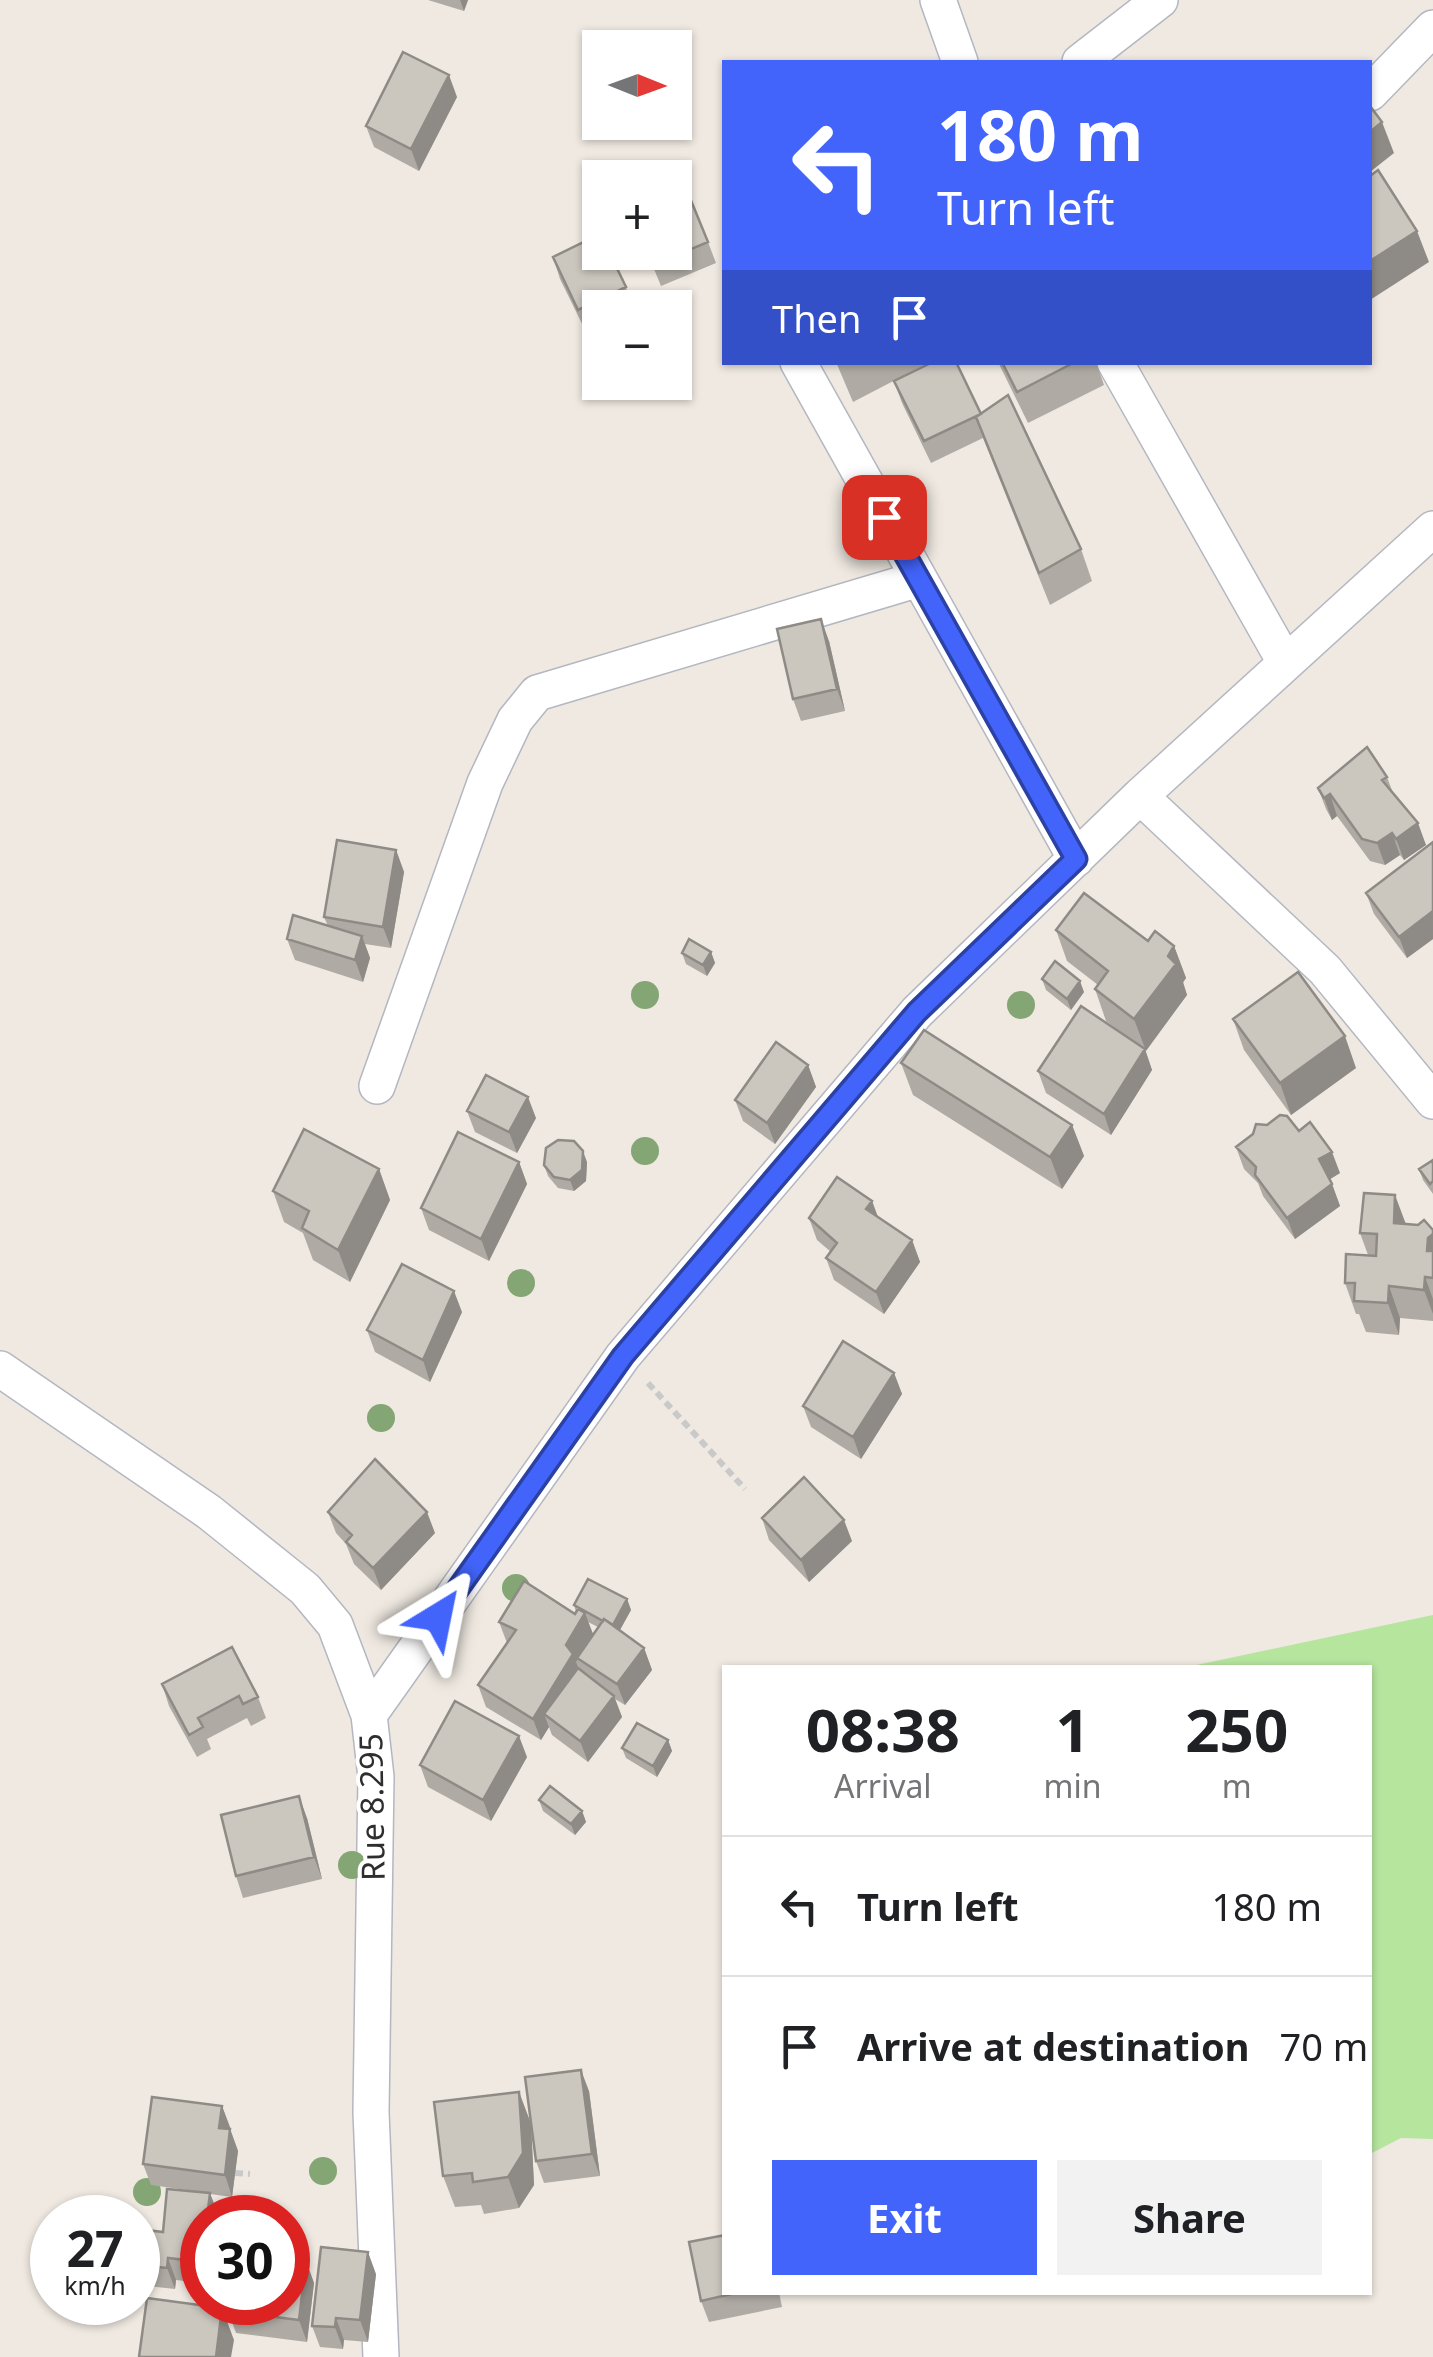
<!DOCTYPE html>
<meta charset="utf-8">
<style>
body{margin:0;font-family:"Noto Sans",sans-serif;background:#f2f2f2;color:#202124;height:100vh;display:flex;flex-direction:column;font-size:38px;white-space:nowrap}
*{box-sizing:border-box;margin:0}
p{font-size:32px;color:#757577}
.icon{flex:none;width:55px;height:55px;fill:none;stroke:currentColor;stroke-width:2;stroke-linecap:round;stroke-linejoin:round}
.map{position:relative;flex:1;overflow:hidden}
.side{position:absolute;left:722px;top:1665px;width:650px;height:630px;display:flex;flex-direction:column;background:#fff;border-radius:0px;box-shadow:0 2px 8px #0004}
.side>*{flex:none}
.top-card{position:absolute;left:722px;top:60px;width:650px;height:305px;border-radius:0px;box-shadow:0 2px 8px #0004;background:#4264fb;color:#fff;overflow:hidden}
.needle{width:65px;rotate:91deg}
.fabs{position:absolute;left:582px;top:30px;display:grid;gap:20px}
.fabs a{display:grid;place-items:center;width:110px;height:110px;border-radius:0px;background:#fff;box-shadow:0 2px 8px #0004;font-size:50px}
.speed{position:absolute;left:30px;top:2195px;display:flex;gap:20px;font-size:50px;font-weight:700;text-align:center}
.speed>*{display:grid;place-content:center;width:130px;height:130px;border-radius:50%;background:#fff;box-shadow:0 2px 8px #0004;line-height:1}
.speed small{font-size:25px;font-weight:400}
.speed .limit{border:15px solid #d22;background:#fff;color:#111}
.pin{position:absolute;display:grid;place-items:center;width:85px;height:85px;color:#fff;margin:-42px;border-radius:20px;box-shadow:0 5px 15px #0006}
.me{position:absolute;width:110px;margin:-55px;rotate:35deg;stroke-linejoin:round;filter:drop-shadow(0 0 8px #0008)}
.turn{display:flex;align-items:center;gap:35px;height:210px;padding:0 50px;font-size:45px}
.turn .icon{width:130px;height:130px;stroke-width:2.5}
.turn b{display:block;font-size:70px;line-height:85px}
.then{display:flex;align-items:center;height:95px;padding:0 50px;background:#0003;gap:20px;font-size:38px}
.eta{display:flex;justify-content:space-evenly;align-items:center;height:170px;text-align:center}
.eta b{font-size:60px;font-weight:700;line-height:70px}
.button{display:flex;gap:20px;margin-top:auto;padding:20px 50px}
.button a{flex:1;height:115px;border-radius:0px;background:#4264fb;color:#fff;font-size:40px;font-weight:700;line-height:115px;text-align:center}
.button a+a{background:#f2f2f2;color:#202124}
ul{padding:0;list-style:none}
li{display:flex;align-items:center;gap:30px;height:140px;padding:0 50px;border-top:2px solid #e0e0e0}
li div{flex:1}
li b{display:block;font-size:38px}
li em{font-style:normal}
.map>svg:first-child{display:block}
.green{fill:#b6e59e}
.lines{fill:none;stroke-linecap:round;stroke-linejoin:round}
.minor-casing{stroke:#b4b7c1;stroke-width:38}
.path{stroke:#c9c9c9;stroke-width:6;stroke-dasharray:8 5;stroke-linecap:butt}
.minor{stroke:#fff;stroke-width:35}
.tree{fill:#84a574}
.wall{fill:#afaba4;fill-rule:evenodd}
.shaded-wall{fill:#8e8b86}
.building{fill:#cbc7bf;stroke:#8e8b86;stroke-width:2.5}
.route-casing{stroke:#2b41a3;stroke-width:25}
.route{stroke:#4264fb;stroke-width:18}
.labels{text-anchor:middle;dominant-baseline:central;stroke-width:8;stroke-linejoin:round;paint-order:stroke}
.street-label{font-size:32px;fill:#2e2e2e;stroke:#fff}
</style>
<div class="map">
<svg width="1433" height="2357" viewBox="0 0 1433 2357">
<rect width="100%" height="100%" fill="#efe9e1"/>
<path class="green" d="M1433,1615v524l-32,-1 -31,16v-486l-183,-1z"/>
<g class="lines">
<defs>
<path id="minor" d="M938,0l22,62
M1080,62l80,-62
M1370,93l63,-65
M798,362l278,497
M1115,362l170,300
M1140,796l185,174 108,131
M377,1086l108,-303 30,-63 22,-27 382,-114
M0,1369l209,143 96,77 30,36 34,90 7,62 -5,335 10,245
M369,1715l254,-359 294,-344 223,-216 293,-267"/>
</defs>
<use href="#minor" class="minor-casing"/>
<path class="path" d="M648,1383l97,106
M235,2173l15,1"/>
<use href="#minor" class="minor"/>
</g>
<g class="tree">
<circle cx="645" cy="995" r="14"/>
<circle cx="1021" cy="1005" r="14"/>
<circle cx="645" cy="1151" r="14"/>
<circle cx="521" cy="1283" r="14"/>
<circle cx="381" cy="1418" r="14"/>
<circle cx="516" cy="1588" r="14"/>
<circle cx="352" cy="1865" r="14"/>
<circle cx="323" cy="2171" r="14"/>
<circle cx="147" cy="2192" r="14"/>
</g>
<path class="wall" d="M428,0h40l-4,11z
M457,97l-38,74 -45,-24 -8,-21z
M708,242l8,21 -55,23 -14,-34h28z
M553,257l73,30 7,21h-33v17l-14,7 -26,-53z
M836,362h94l-77,40z
M998,362h98l8,23 -76,38z
M894,381l87,33 100,135 11,32 -42,24 -67,-167 -52,25 -29,-60z
M829,641l16,70 -44,10 -8,-22z
M1387,777l6,16 33,52 -22,15 -4,-5 -15,10 -15,-4 -33,-45 -5,4 -6,-11 -8,-21z
M1433,842v97l-26,19 -33,-44 -8,-21z
M396,850l8,22 -13,76 -26,-4 5,14 -7,24 -68,-22 -8,-21 41,-13 -4,-9z
M1056,930l92,11 26,5 12,32 -3,5 4,12 -42,55 7,20 -41,65 -65,-42 -8,-22 92,-32 -24,-18 -11,-32 3,-4 -31,-24z
M711,952l4,11 -8,13 -21,-12 -4,-11z
M1042,979l42,13 -13,18 -25,-20z
M1233,1019l123,49 -65,47 -47,-65z
M901,1063l171,62 12,31 -22,33 -149,-94z
M808,1065l8,22 -41,57 -32,-23 -8,-21z
M467,1111l69,7 -19,35 -42,-21z
M1236,1147l104,26 -10,6 10,27 -45,33 -32,-43 -5,-13 -14,-14z
M1433,1160v34l-10,-14 -4,-11z
M519,1162l8,22 -38,77 -60,-31 -8,-22z
M587,1162l-1,19 -12,10 -16,-3 -10,-12 -4,-11z
M379,1169l11,31 -40,82 -37,-22 -10,-27 -19,-11 -11,-31z
M872,1201l6,16 34,23 8,22 -36,52 -50,-34 -8,-22 5,-6 -14,-12 -8,-22z
M1406,1224l27,6v91l-33,-3 -1,17 -33,-3 -7,-18h-3l-11,-31 23,-28 -8,-22z
M462,1312l-32,70 -55,-30 -8,-22z
M894,1373l8,21 -41,65 -50,-32 -8,-21z
M328,1512l107,21 -54,57 -27,-26 -8,-20 -10,-11z
M762,1518l90,23 -43,41 -40,-42z
M627,1599l4,11 -11,20 24,18 8,22 -27,35 -10,-6 7,18 -34,45 -36,-27 -3,-8 -8,13 -55,-33 -8,-22 29,-42 -8,-21 76,-8 1,-2 -2,-7zM588,1622l10,5 -5,7z
M162,1684l96,13 8,21 -15,8 -4,-8 -40,21 4,10 -14,8 -28,-51z
M668,1740l4,11 -15,26 -31,-19 -4,-10z
M527,1757l-36,64 -63,-34 -8,-22z
M539,1800l43,11 4,11 -11,13 -32,-24z
M307,1818l15,61 -79,19 -7,-22z
M589,2091l11,85 -56,7 -8,-22z
M519,2092l12,32 3,61 -15,23 -35,6 -3,-9 -26,2 -12,-31z
M222,2106l16,45 -6,46 -22,-3 8,20v4h-16v65l-26,-3 -1,9 -37,-4v-56l25,3 23,-42 -35,-5 -8,-21z
M306,2261l8,22 -7,59 -71,-9 -8,-22z
M376,2274l-8,68 -24,-2 -1,9 -23,-2 -8,-21z
M725,2292h54l3,15 -73,15 -8,-21z"/>
<path class="shaded-wall" d="M460,0h8l-4,11z
M449,75l8,22 -38,74 -8,-22z
M1382,122l12,31 -24,19v-40z
M1417,231l12,31 -59,38v-39z
M821,619l8,22 16,70 -8,-22z
M1330,794l7,22 -5,4 -8,-22z
M1418,823l8,22 -22,15 -8,-21z
M1392,833l8,22 -15,10 -8,-22z
M396,850l8,22 -13,76 -8,-21z
M1433,911v28l-26,19 -8,-21z
M362,936l8,22 -7,24 -8,-22z
M1174,946l12,32 -3,4 4,13 -41,56 -12,-32z
M711,952l4,11 -8,13 -4,-11z
M1080,981l4,11 -13,18 -4,-11z
M1345,1036l11,32 -65,47 -11,-32z
M1145,1049l7,21 -41,65 -7,-21z
M808,1065l8,22 -41,57 -8,-21z
M528,1097l8,21 -19,35 -8,-21z
M1072,1125l12,31 -22,33 -12,-32z
M583,1151l4,11 -1,19 -12,10 -4,-11z
M1332,1152l8,21 -13,8 -8,-22z
M519,1162l8,22 -38,77 -8,-22z
M379,1169l11,31 -40,82 -12,-32z
M1332,1184l8,22 -45,33 -8,-21z
M1395,1195l12,32 -13,-4z
M872,1201l8,22 -14,-14z
M1433,1234v32l-6,-15 1,-13z
M912,1240l8,22 -36,52 -8,-22z
M1425,1277l8,22v15l-9,-24z
M1389,1286l11,32 -1,17 -11,-32z
M454,1291l8,21 -32,70 -7,-22z
M894,1373l8,21 -41,65 -8,-22z
M427,1512l8,21 -54,57 -8,-22z
M844,1520l8,21 -43,41 -8,-22z
M627,1599l4,11 -15,27 -4,-11z
M585,1613l8,21 -17,28 5,13 -37,39 5,13 -8,13 -8,-21 33,-74z
M644,1648l8,22 -27,35 -8,-21z
M614,1696l8,21 -34,45 -8,-21z
M519,1736l8,21 -36,64 -8,-21z
M668,1740l4,11 -15,26 -4,-11z
M299,1796l8,22 15,61 -8,-22z
M582,1811l4,11 -11,13 -4,-11z
M581,2070l8,21 11,85 -8,-22z
M519,2092l12,32 3,61 -15,23 -11,-31z
M222,2106l8,21 -3,22 -8,-21z
M230,2129l8,22 -6,46 -7,-22z
M210,2193l8,21v4h-11z
M368,2252l8,22 -8,68 -8,-22z
M168,2258l8,22 -1,9 -8,-21z
M306,2261l8,22 -7,59 -8,-22z
M222,2308l12,32 -3,17h-15z
M336,2318l8,22 -1,9 -8,-22z"/>
<path class="building" d="M403,52l46,23 -38,74 -45,-23z
M1370,106l12,16 -12,10z
M1378,170l39,61 -47,30v-85z
M690,198l18,44 -55,23 -5,-13h27v-48z
M600,234v18h9l17,35 -48,23 -25,-53z
M933,362h23l25,52 -57,27 -30,-60z
M1002,362h73l-58,30z
M1008,395l73,154 -42,24 -63,-156z
M821,619l16,70 -44,10 -16,-70z
M1367,747l20,30 -5,3 36,43 -22,16 -4,-6 -15,10 -15,-4 -32,-45 -6,4 -6,-10z
M337,840l59,10 -13,77 -59,-10z
M1433,842v69l-34,26 -33,-44z
M1084,893l64,48 7,-10 19,15 -6,10 8,8 -42,55 -39,-30 13,-18 -52,-41z
M293,915l69,21 -7,24 -68,-21z
M689,939l22,13 -8,13 -21,-12z
M1055,961l25,20 -13,18 -25,-20z
M1298,972l47,64 -65,47 -47,-64z
M1081,1006l64,43 -41,65 -66,-43z
M924,1030l148,95 -22,32 -149,-94z
M776,1042l32,23 -41,58 -32,-23z
M486,1075l42,22 -19,35 -42,-21z
M1280,1115l7,1 12,15 11,-9 22,30 -13,7 13,25 -45,34 -32,-43 1,-8 -20,-20 17,-13 3,-10 11,1z
M304,1129l75,40 -41,81 -36,-22 7,-17 -36,-20z
M458,1132l61,30 -38,77 -60,-31z
M558,1140l16,1 9,10 -1,19 -12,10 -16,-3 -10,-12 2,-17z
M1433,1160v21l-3,3 -11,-15z
M837,1177l35,24 -6,8 46,31 -36,52 -50,-34 11,-15 -28,-25z
M1364,1193l31,2 -1,28 24,2 6,-5 9,10v4l-5,4 -1,13h6v27l-8,-1 -1,13 -35,-4 -1,17 -34,-2 1,-18h-10l1,-29 30,2 1,-22 -17,-1z
M402,1264l52,27 -31,69 -56,-30z
M843,1341l51,32 -41,64 -50,-31z
M375,1459l52,53 -54,56 -27,-26 6,-7 -24,-23z
M804,1477l40,43 -43,40 -39,-42z
M588,1579l39,20 -14,26 -9,-6 -1,2 -29,-16z
M524,1581l51,33 3,-5 7,4 -19,32 7,9 -40,65 -55,-34 38,-55 -17,-8z
M604,1619l40,29 -27,36 -40,-26z
M232,1647l26,50 -15,7 -4,-8 -41,22 5,9 -14,8 -27,-51z
M578,1668l36,28 -34,45 -36,-27z
M455,1701l64,35 -36,64 -63,-35z
M637,1723l31,17 -15,26 -31,-18z
M550,1786l32,25 -11,13 -32,-24z
M299,1796l15,61 -78,19 -15,-61z
M581,2070l11,84 -56,7 -11,-84z
M519,2092l4,61 -15,24 -35,5 -1,-9 -29,3 -9,-74z
M152,2097l70,9 -3,22 11,1 -5,46 -82,-11z
M167,2189l43,4 -3,25h-5v44l-34,-4 -1,10 -29,-3v-36l25,3z
M725,2235v57h15l-39,9 -12,-59z
M321,2247l47,5 -8,68 -24,-2 -1,9 -23,-1z
M288,2259l18,2 -7,59 -71,-9 1,-9h59z
M147,2298l75,10 -6,49h-77z"/>
<g class="lines">
<defs>
<path id="route" d="M438,1617l185,-261 294,-344 159,-153 -192,-342"/>
</defs>
<use href="#route" class="route-casing"/>
<use href="#route" class="route"/>
</g>
<g class="labels">
<g class="street-label">
<text transform="translate(371 1807) rotate(-91)">Rue 8.295</text>
</g>
</g>
</svg>
<div class="fabs">
<a><svg class="needle" viewBox="-14 -14 28 28"><path d="M0-13l5 13h-10z" fill="#e53935"/><path d="M0 13l5-13h-10z" fill="#757577"/></svg></a>
<a>+</a>
<a>−</a>
</div>
<div class="speed"><div>27<small>km/h</small></div><div class="limit">30</div></div>
<div class="pin" style="left:884px;top:517px;background:#d93025"><svg class="icon" aria-label="arrive" viewBox="0 0 24 24"><path d="M6 21V4h12l-3 4 3 4H6"/></svg></div>
<svg class="me" style="left:438px;top:1617px" viewBox="-20 -20 40 40"><path d="M0-17L14 15 0 8-14 15z" fill="#4264fb" stroke="#fff" stroke-width="4"/></svg>
<div class="top-card">
<div class="turn"><svg class="icon" aria-label="left" viewBox="0 0 24 24"><path d="M17 20v-9H6M10 6l-5 5 5 5"/></svg><div><b>180 m</b>Turn left</div></div>
<div class="then">Then<svg class="icon" aria-label="arrive" viewBox="0 0 24 24"><path d="M6 21V4h12l-3 4 3 4H6"/></svg></div>
</div>
<section class="side">
<div class="eta">
<div><b>08:38</b><p>Arrival</p></div>
<div><b>1</b><p>min</p></div>
<div><b>250</b><p>m</p></div>
</div>
<ul>
<li><svg class="icon" aria-label="left" viewBox="0 0 24 24"><path d="M17 20v-9H6M10 6l-5 5 5 5"/></svg><div><b>Turn left</b></div><em>180 m</em></li>
<li><svg class="icon" aria-label="arrive" viewBox="0 0 24 24"><path d="M6 21V4h12l-3 4 3 4H6"/></svg><div><b>Arrive at destination</b></div><em>70 m</em></li>
</ul>
<div class="button"><a>Exit</a><a>Share</a></div>
</section>
</div>
